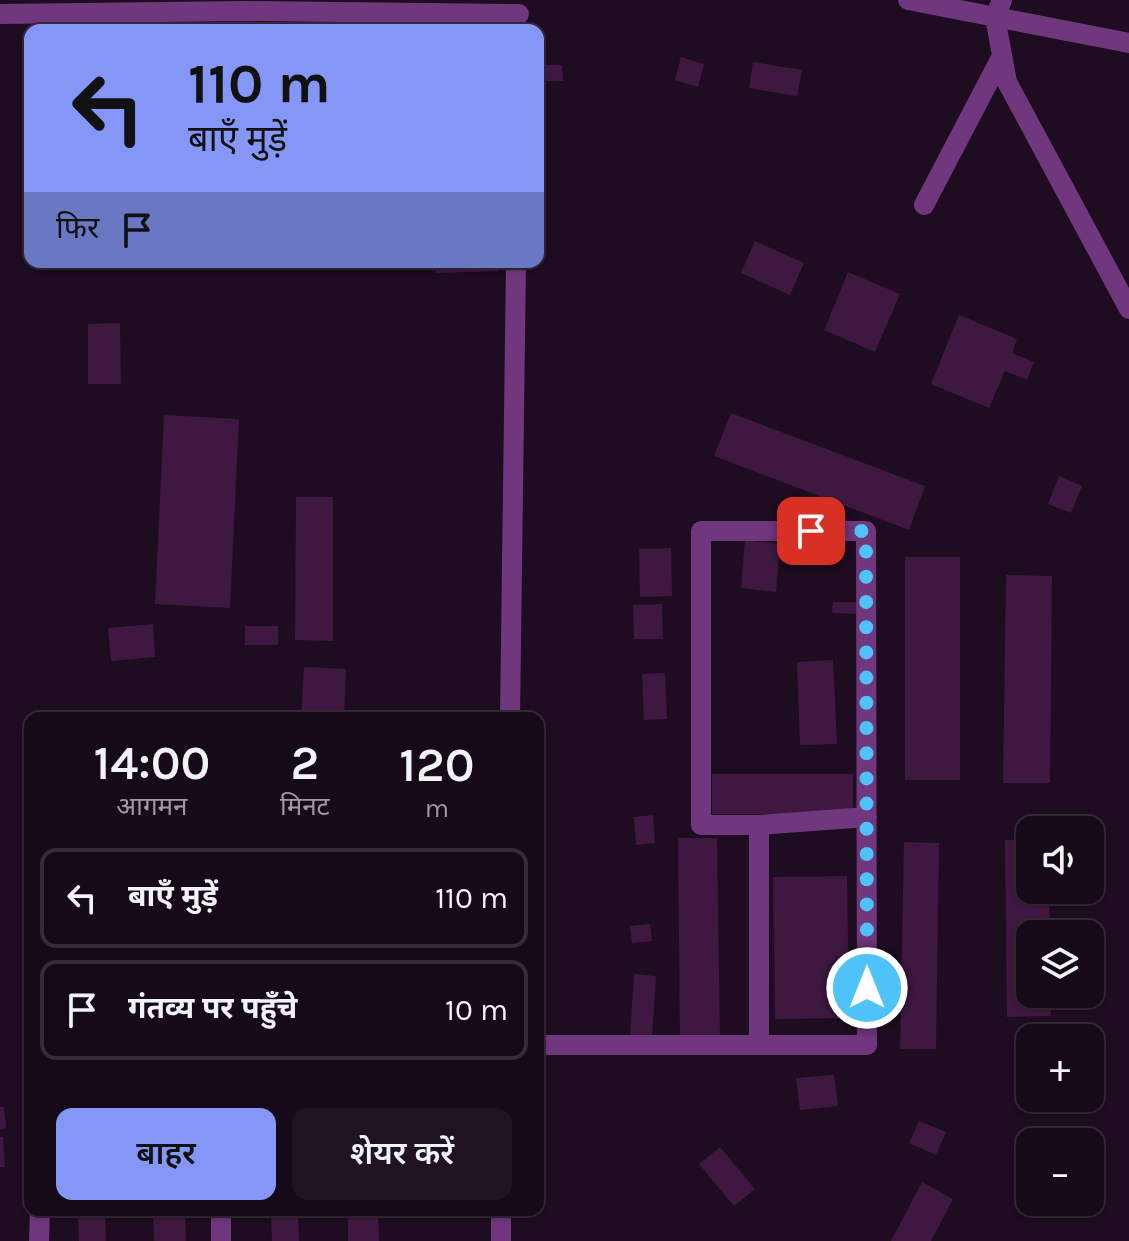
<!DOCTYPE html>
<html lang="hi">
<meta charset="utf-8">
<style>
body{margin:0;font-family:Karla,"Noto Sans Devanagari",sans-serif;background:#1f1221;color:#f1f3f6;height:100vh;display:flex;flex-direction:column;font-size:30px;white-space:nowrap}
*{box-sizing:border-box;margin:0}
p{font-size:26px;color:#9e9aa2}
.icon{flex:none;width:44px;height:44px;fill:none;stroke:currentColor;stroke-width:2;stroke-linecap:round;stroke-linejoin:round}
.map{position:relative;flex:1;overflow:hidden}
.drawer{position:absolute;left:24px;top:712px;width:520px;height:504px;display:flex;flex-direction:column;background:#160918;border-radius:16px;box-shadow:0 2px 6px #0004,0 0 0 2px #352a37}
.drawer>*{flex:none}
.top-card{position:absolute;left:24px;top:24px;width:520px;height:244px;border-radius:16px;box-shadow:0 2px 6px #0004,0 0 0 2px #352a37;background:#8596f6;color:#111;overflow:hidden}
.controls{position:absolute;left:1016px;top:816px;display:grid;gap:16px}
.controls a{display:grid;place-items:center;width:88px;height:88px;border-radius:16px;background:#160918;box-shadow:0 2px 6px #0004,0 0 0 2px #352a37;font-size:40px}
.pin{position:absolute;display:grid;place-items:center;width:68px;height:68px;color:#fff;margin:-34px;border-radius:16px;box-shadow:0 4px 12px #0006}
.me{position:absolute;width:88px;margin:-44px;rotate:0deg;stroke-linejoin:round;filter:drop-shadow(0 0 6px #0008)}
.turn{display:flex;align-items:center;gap:28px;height:168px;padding:0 32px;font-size:36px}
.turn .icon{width:104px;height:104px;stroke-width:2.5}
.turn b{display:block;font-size:56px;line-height:68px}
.then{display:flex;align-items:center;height:76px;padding:0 32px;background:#0003;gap:16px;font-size:30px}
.eta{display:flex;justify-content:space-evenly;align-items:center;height:136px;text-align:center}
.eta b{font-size:48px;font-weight:600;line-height:56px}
.button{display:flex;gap:16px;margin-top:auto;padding:16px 32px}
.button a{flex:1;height:92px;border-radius:16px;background:#8596f6;color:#111;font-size:32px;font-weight:600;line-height:92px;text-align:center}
.button a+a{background:#1f1221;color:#f1f3f6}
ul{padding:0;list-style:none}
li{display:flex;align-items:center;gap:24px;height:100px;margin:0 16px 12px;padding:0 16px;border:4px solid #352a37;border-radius:16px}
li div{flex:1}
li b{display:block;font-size:30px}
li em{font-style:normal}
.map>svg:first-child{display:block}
.building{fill:#3f1841}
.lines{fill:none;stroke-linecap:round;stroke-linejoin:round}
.minor{stroke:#70377f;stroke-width:20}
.route{stroke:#4fc3f7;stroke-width:14;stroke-dasharray:0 25.2}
</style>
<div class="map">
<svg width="1129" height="1241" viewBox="0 0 1129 1241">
<rect width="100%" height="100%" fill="#1e0c20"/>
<path class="building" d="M681,57l23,7 -6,23 -23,-7z
M753,62l49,8 -5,26 -48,-8z
M538,65h24l1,16h-25z
M755,241l49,22 -14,32 -49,-22z
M436,262h62v9l-62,2z
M848,272l52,22 -25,58 -51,-22z
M959,315l58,24 -5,14 22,9 -7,18 -22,-9 -16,37 -58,-24z
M120,323l1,61h-33v-60z
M731,413l194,73 -16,44 -195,-74z
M164,415l75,4 -9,189 -75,-4z
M1059,476l23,10 -11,27 -23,-9z
M296,497h37v144l-38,-1z
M745,540l35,4 -4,48 -35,-4z
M671,548l1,48 -32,1 -1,-48z
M905,557h55v223h-55z
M1006,575l46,1 -2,207h-47z
M833,602h23v12l-24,-1z
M662,604l1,35h-29l-1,-34z
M153,624l2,33 -44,4 -3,-33z
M245,626h33v19h-33z
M833,660l4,84 -37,1 -3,-83z
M304,667l42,2 -2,49h-43z
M665,673l2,46 -23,1 -2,-46z
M712,774h141v40h-141z
M653,815l2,28 -19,2 -2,-28z
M678,838h39l3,203 -40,1z
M1005,840h25v50h19l1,44h-20v60h20l1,22 -44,1z
M904,842l35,1 -3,206h-36z
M847,876l2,142 -74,1 -2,-142z
M650,924l2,17 -20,2 -2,-17z
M634,974l22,2 -4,62 -22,-2z
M834,1075l4,31 -38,4 -4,-32z
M0,1107h4l2,21 -6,1z
M919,1121l27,11 -10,23 -27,-12z
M0,1137h3l2,30h-5z
M720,1147l35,42 -21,17 -35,-42z
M922,1182l31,17 -22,42h-40z
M153,1210h32l1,31h-32z
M348,1210h30l1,31h-31z
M78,1211h27l1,30h-27z
M298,1214l1,27h-27l-1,-26z"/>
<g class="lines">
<path class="minor" d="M908,0l221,43
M1002,0l-7,17 12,65 122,227
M0,14l244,-3 275,3
M924,205l78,-149
M510,718l6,-456
M759,825l108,-8
M538,1045h329l-1,-514h-165v294h58v220
M221,1210v31
M39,1241l1,-31
M501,1241v-31"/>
</g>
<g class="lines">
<path class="route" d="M811,531h55l1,457"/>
</g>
</svg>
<div class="controls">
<a><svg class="icon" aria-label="sound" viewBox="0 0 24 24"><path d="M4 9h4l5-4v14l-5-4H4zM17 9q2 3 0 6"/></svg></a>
<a><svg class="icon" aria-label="layers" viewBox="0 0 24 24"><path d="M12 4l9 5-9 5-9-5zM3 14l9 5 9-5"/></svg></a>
<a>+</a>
<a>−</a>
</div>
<div class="pin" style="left:811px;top:531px;background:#d93025"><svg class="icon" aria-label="arrive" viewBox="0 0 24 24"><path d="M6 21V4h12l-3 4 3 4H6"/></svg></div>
<svg class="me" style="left:867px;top:988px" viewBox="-20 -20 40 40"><circle r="17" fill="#4fc3f7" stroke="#fff" stroke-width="3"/><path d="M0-11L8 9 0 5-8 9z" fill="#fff"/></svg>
<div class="top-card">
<div class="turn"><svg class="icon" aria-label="left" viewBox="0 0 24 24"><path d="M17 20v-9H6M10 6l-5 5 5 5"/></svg><div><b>110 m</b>बाएँ मुड़ें</div></div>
<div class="then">फिर<svg class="icon" aria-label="arrive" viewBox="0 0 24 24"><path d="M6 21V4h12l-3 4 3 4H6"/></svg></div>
</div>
<section class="drawer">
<div class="eta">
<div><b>14:00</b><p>आगमन</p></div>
<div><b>2</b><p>मिनट</p></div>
<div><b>120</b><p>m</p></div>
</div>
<ul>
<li><svg class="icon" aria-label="left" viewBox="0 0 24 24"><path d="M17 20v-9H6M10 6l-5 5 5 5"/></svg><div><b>बाएँ मुड़ें</b></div><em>110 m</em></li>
<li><svg class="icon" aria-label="arrive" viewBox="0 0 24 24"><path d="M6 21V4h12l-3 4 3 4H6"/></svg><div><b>गंतव्य पर पहुँचे</b></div><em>10 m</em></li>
</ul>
<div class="button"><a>बाहर</a><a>शेयर करें</a></div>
</section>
</div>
